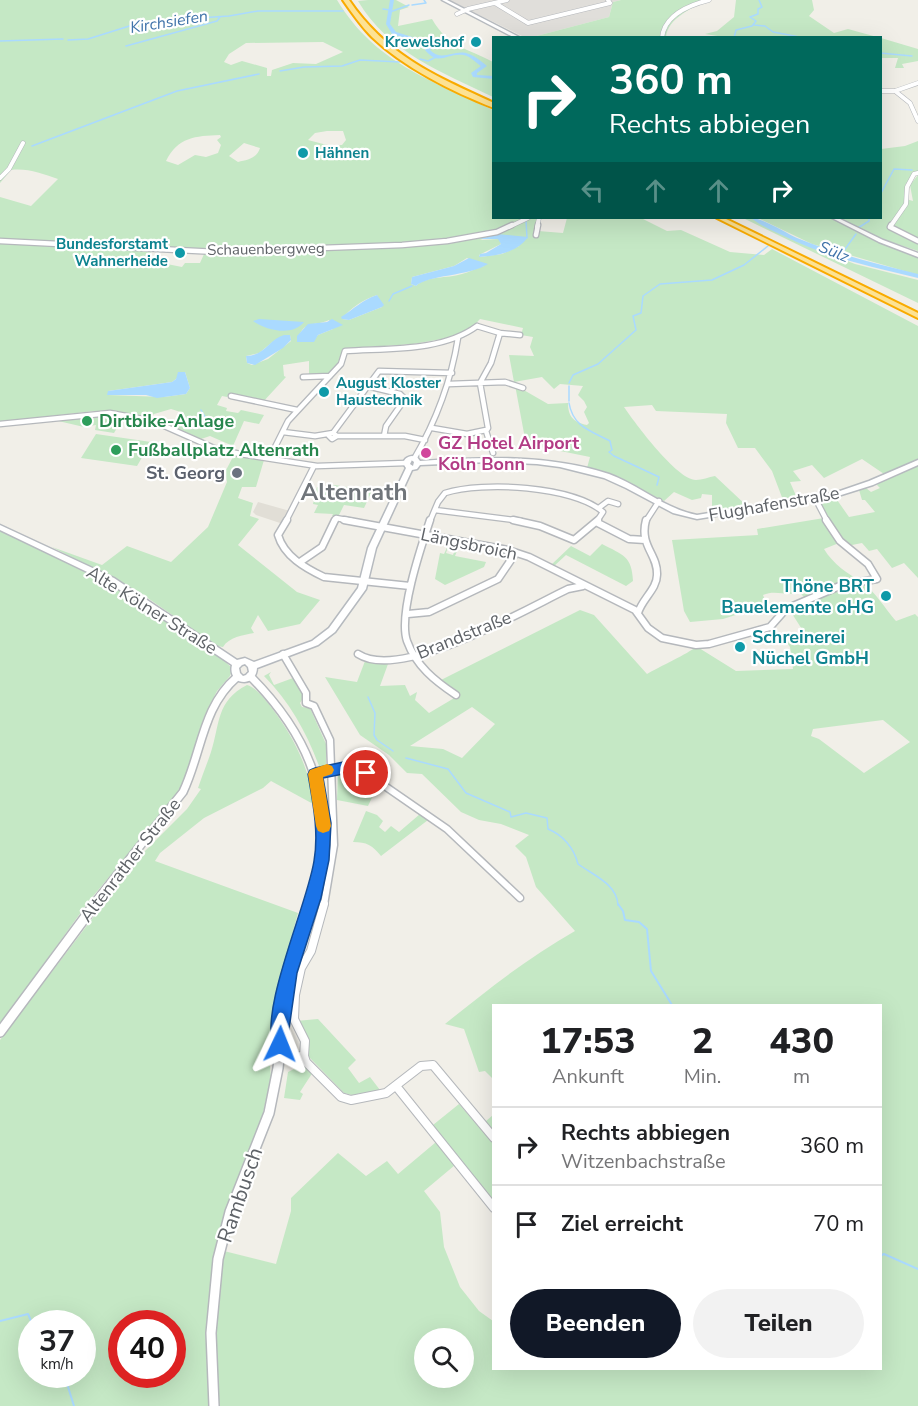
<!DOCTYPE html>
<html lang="de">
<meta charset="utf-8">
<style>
body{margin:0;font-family:"Nunito Sans",sans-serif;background:#f2f2f2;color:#202124;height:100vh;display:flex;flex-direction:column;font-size:22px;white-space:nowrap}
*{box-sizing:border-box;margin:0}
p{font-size:20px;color:#757577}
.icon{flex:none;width:33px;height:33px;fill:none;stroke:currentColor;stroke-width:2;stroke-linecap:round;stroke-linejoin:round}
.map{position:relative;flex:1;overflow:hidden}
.details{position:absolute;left:492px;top:1004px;width:390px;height:366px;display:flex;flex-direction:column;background:#fff;border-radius:0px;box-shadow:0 6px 24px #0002}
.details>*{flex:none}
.top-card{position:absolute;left:492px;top:36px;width:390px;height:183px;border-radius:0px;box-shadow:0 6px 24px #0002;background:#00695c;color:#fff;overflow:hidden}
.fabs{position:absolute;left:414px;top:1328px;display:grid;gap:12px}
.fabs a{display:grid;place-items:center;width:60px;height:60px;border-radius:50%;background:#fff;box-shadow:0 6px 24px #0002;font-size:30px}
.speed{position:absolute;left:18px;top:1310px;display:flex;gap:12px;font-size:30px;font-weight:700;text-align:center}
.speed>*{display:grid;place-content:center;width:78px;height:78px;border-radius:50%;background:#fff;box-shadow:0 6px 24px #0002;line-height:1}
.speed small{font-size:15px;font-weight:400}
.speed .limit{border:9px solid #d22;background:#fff;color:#111}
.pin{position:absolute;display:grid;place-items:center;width:51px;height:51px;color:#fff;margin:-26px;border:3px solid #fff;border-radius:50%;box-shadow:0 2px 6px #0007}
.me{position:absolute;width:66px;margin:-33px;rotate:2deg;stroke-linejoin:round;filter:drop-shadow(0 0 4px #0008)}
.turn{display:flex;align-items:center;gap:21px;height:126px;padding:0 18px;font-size:27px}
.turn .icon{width:78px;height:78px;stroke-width:2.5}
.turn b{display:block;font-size:42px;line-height:51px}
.lanes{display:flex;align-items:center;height:57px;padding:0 18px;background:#0003;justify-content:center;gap:30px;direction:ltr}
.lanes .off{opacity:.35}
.eta{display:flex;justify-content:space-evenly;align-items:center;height:102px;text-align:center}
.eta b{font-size:36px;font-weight:800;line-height:42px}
.button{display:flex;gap:12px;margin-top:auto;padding:12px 18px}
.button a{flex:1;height:69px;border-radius:36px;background:#111827;color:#fff;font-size:24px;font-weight:800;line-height:69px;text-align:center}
.button a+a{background:#f2f2f2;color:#202124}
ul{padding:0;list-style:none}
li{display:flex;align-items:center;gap:18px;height:78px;padding:0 18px;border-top:2px solid #e0e0e0}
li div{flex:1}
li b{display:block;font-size:22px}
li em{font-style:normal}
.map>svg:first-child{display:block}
.industrial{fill:#e0deda}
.education{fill:#e1ded6}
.green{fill:#c5e8c5;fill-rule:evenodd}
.water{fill:#aadaff}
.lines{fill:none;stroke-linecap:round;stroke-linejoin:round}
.stream-far1{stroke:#aadaff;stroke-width:1.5}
.stream{stroke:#aadaff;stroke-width:2}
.river{fill:#aadaff;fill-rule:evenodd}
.minor-far3-casing{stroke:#b5b8bc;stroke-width:5}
.minor-far2-casing{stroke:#b5b8bc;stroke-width:7}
.minor-far1-casing{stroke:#b5b8bc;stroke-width:9}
.minor-casing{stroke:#b5b8bc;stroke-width:10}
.tertiary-far1-casing{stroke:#b5b8bc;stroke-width:10}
.tertiary-casing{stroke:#b5b8bc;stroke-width:12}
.secondary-casing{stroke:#b6babf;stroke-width:3}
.motorway-casing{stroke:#f9ab00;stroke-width:4}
.minor-far3{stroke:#fff;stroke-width:4}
.minor-far2{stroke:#fff;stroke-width:4.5}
.minor-far1{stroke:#fff;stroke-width:6}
.minor{stroke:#fff;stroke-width:8}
.tertiary-far1{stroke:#fff;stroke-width:7}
.tertiary{stroke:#fff;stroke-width:9}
.secondary{fill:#fff;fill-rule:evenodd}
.motorway{fill:#fde293;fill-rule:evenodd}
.route{fill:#1a73e8;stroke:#114b97;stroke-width:1.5}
.slow{fill:#f59e0b}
.culture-dot{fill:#0f9aa8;stroke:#fff;stroke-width:2}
.leisure-dot{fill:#2e9e5b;stroke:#fff;stroke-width:2}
.hotel-dot{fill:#d1479c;stroke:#fff;stroke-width:2}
.worship-dot{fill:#6b7280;stroke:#fff;stroke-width:2}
.labels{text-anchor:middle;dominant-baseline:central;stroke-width:4.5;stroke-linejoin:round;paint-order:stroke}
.far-culture-label{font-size:15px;font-weight:bold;fill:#0d838f;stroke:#fff;text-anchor:end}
.far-street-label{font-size:15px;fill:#5f6368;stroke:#fff}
.far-water-label{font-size:16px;font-style:italic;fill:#4174aa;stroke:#fff}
.leisure-label{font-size:18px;font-weight:bold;fill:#27864d;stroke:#fff;text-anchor:start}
.hotel-label{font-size:18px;font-weight:bold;fill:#b23c85;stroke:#fff;text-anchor:start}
.worship-label{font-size:18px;font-weight:bold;fill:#5b616d;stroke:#fff;text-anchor:end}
.street-label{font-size:18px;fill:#5f6368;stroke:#fff}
.culture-label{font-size:18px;font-weight:bold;fill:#0d838f;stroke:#fff;text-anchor:end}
.near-street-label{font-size:21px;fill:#5f6368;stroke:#fff}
.district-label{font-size:24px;font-weight:bold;fill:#70757a;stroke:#fff}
</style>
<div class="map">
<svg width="918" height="1406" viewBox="0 0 918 1406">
<rect width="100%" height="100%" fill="#f1efe8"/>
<path class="industrial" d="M449,0h172l-8,2 -4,15 -80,21 -5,-1z"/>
<path class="education" d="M258,502l32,9 -6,11 -4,1 -24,-8 -3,-3z"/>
<path class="green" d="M0,0h337c38,63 94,80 156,110l1,108h43l-2,10 3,3 25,2 4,-15h74l26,13 14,-1 49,22 34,3 8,-6 146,77v133l-34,15 -22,-15 -38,19 -12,-13 -19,6 8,10 -11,1 7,16 -14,2 -11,-29 -17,-23h-17l-12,-25 1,-9 -71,-3 -4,-6 -28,2c11,16 53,73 72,73 6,0 13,-3 19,-4l33,31 -36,6v-18l-10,-1 -1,4 -9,2 -18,-8 -10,9 -50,-25 -27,-8 3,-11 -64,-13 -11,-59 33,19 20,-1c0,13 5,19 19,22l2,-2 -5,-11 3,-5 -3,-6 -6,-6 5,-9 -23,-2 -6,5 -12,-12 -28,5 -5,-27 25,1 -4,-9 3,-10 -12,-2 2,-7 -43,-9 -15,16 -52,9 -70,5 -5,14 -8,12 -21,1v-15l-26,4 1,11 2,1 -24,26 -33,-9 -2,3 -5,-1 -5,9 10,3 -1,3 12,2 3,-3 23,5 -5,9 -15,-3 -11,25 -23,-10 -9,3 -34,-15 17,-11 -13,-4 -17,5 -5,4 -29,-6 -26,-1 -94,11v-225l31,9 27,-27c-16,-5 -30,-11 -47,-9l-11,13zM323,42l20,10 -27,12 -23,-1 -21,7 -1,6h-4v-8l-25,-7 -11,4 -7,-3 5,-8 17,-11zM327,131h16l3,9 -4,5h-15l-19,-5 7,-7zM220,135l1,2 -4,3 4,5 -3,8 -12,4 -11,-2 -17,10 -12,-4c12,-24 29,-25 54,-26zM244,143l16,5c-3,10 -12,12 -22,14l-9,-6zM492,235l27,11 -17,8 -22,3 -1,-2 22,-11 -2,-5 -19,1zM152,249l53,3 -5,11h-15l-3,4 -25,-5 -7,-8zM467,258l17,8c-8,2 -14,6 -22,8 -16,5 -34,1 -46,12l-5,-2 1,-7 42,-11zM377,295l5,12 -33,13 -7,-1c8,-11 22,-20 35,-24zM329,320l4,9 -15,6 -5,6 -16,1c6,-23 17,-15 32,-22zM290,335l1,6 -23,18 -16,6 -5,-2 -1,-7 13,-3 16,-13zM185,372l5,16 -4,6 -22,3 -56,-2v-4l64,-9z
M368,0h28l13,7 -9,3 -2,16 34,-7c16,28 35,29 61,43v35c-50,-24 -105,-45 -135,-96z
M621,0h87c-16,8 -40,18 -42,37l-137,1 80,-21 4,-15z
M736,0h76l2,10 -5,6 25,17 14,-4 29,8 -147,1 -25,-4 12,-3 17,-14z
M881,38l37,11v12l-16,3 2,4h-9l3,-10h-17z
M918,141v31l-13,13 1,14 7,2 -3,-16 8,-10v76l-36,-12 -45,-21h43l1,-69 24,-3z
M743,218h8l55,27 49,19 63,16v23z
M758,218h72l52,24 36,14v19l-106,-31z
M107,414l7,4v2l7,1 -7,12 -19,-3 1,-5 -12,2 -30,-7z
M96,434l55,8 -14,24 -56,-8z
M234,455l30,5 -8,27h-14l-4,11 15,5 -3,13 9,3 -21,26 59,47 23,8 -20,24 -32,7 -10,-16 -7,13 3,5c-11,2 -25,4 -31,14l-6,-1 -78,-54 -87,-45 50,18 25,-19 44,16 37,-35 19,-45 -2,-10z
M918,465v113l-14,-15 -12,5 -15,-19 -8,2 -7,-8 -15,3 -28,-44 16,-5 14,20 26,-5 -10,-12h-3l-3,-10 7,-2 5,4 9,-4 -3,-3 1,-2z
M328,484l44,7 -8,17 -20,-3 -6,12 -6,-1 1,-2 -19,-1 4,-8 -5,-1 4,-17 8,2z
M824,518l15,25 -15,6c9,15 24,25 38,33 11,7 25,29 34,39l19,-7 3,3v789h-918v-366l139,-183 48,-48 14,-20 -3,-1c4,-12 9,-24 13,-36 9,-28 5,-51 36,-67 8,2 15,11 21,18 25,32 40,62 47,102l-44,-24 -8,7 -59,30 -44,35 -5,8 143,52 -19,71 -10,72 2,21 -11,50 -44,122 60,15 15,-53v-13l47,-45 28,23 21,-15 11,13 44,-37 -9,-12 26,-21 20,23 14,-12v86l-32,-41 -37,31 16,21 4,35 16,40 19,24 14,10 1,47h386v-363h-386l-1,74 -8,-8 -6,1 -15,-43 -19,-5c42,-34 84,-67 130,-93l-39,-44 -10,-30 -11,-11 14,-11 -28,-11 -22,-4 -18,-8 -39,-38 -15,-1 -18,-18 -29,-20 -35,-58 32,5 8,-21 23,3 -8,22 25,-1 5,11 7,-4 -2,8 14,13 27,-16 -17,-16 141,-71 14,5 53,59c10,-6 44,-22 47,-26h5l37,23 57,-2 -3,-22 -6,-9 21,-4 -16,-25 17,-10 -7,-7c-12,5 -23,-3 -36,3l4,10 -44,14 -33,3 -6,-11 -12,-71 86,-5 -1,-6zM472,707l23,17 -33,34 -19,-9 -33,-3zM883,720l27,22 -46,31 -45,-34 -8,-3 2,-7zM32,1323h50v51h-50zM122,1323h50v51h-50zM424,1338h40v39h-40z
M0,531l106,49 113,76 13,12 -2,8 -13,15 -13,26 -16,56 -16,29 -83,99 -89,124z
M450,541l-4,12 7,2 5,-13 2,1 -5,13 31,6 -2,5 -39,18 -10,-6 5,-26 4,1z
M602,544c21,11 30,12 31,37l-7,5 -60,-31 -13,12 -2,-2 20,-19 19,10z
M271,672l-2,3 5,10 19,-7 11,19 -4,6 2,4 8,1 16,36v23l-7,-1c-12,-33 -30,-65 -55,-90z
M347,770l9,1 22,14 -10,21 -31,-6 1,-29z
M366,811l11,4 6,6 -4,6 6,5 6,-6 8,6 21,-18 8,6 -47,36c-9,-11 -14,-14 -28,-14z
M318,1019l38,41 -8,8 11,15 11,-6 10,13 -28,5 -8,-2 -35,-36 -1,-20 -12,-16z
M302,1065l11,7 -13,20 3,2 -3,6 -16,-2 4,-26z"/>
<path class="water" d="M497,234l31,3c-11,16 -33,19 -49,20l1,-3 6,-1 15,-9 -3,-5h-18z
M469,258l19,6c-18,12 -61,11 -72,22l-5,-2 1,-7 42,-11z
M377,295l7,10 -2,2 -33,13 -7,-1 -1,-2c13,-8 21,-17 36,-22z
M259,319l45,3c-12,15 -38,8 -51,-1z
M332,319l11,6 -25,10 -4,7h-17v-6l11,-12 19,-2z
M284,335h6l1,5 -8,8 -28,17 -8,-2 -1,-7c19,0 23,-17 38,-21z
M178,372h7l5,16 -4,6 -29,4 -11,-3h-39l1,-4 64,-9 4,-3z"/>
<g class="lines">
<path class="stream-far1" d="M412,5l14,-2 -2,-3
M383,9l7,1
M390,12l19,-7
M754,25l11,1 8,6 32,6
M734,38l2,-8 16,-4 4,-5 -6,-4 8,-3v-5l4,-2 -3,-7
M68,40l20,-1 51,-16 14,-2 76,-5 29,-5h85
M0,41l63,-2
M126,46l91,-25 3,-4
M880,53l32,3
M420,59l8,2 8,-4
M280,71l24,-4 38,-1 18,-6 40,2
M32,146l145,-55 82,-17
M880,195l14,-26 18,1
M526,221l1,17
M858,228l11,-7v-3
M840,256l16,-22
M389,301l4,-7 19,-8
M569,383l4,-8 25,-11 38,-34 -3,-14 8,-3 2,-17 17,-12 52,-4 32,-15 24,-19
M569,386v15
M569,403c4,24 22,28 41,38l2,9 -3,2 5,4 45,21 -2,8
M201,410l4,7 19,12
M368,697l7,16 -1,22 3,5 16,11
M406,758l42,11 18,24 44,19 1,5 15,-4 21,5 1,11c15,6 26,19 30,35 15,11 39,20 40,41"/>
<path class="stream" d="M618,904l5,7 2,9 14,2 8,7 4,42 21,34
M880,1256l4,-2 34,15
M0,1321l28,-7 4,9
M64,1374l10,32"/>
<path class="river" d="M390,0h4l-4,24 6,8 36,11 2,3 -4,4c11,12 23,0 36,3 8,2 15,8 21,13l-10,7v2l17,1v3l-21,-2 -2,-4 10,-7c-6,-4 -11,-10 -18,-11 -17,-2 -24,12 -38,-5l4,-4 -1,-1 -36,-11 -6,-10z
M751,218c10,-1 35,15 46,20 39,16 80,26 121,36v4c-46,-11 -92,-21 -134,-42 -11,-5 -23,-10 -33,-18z"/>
<defs>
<path id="minor-far3" d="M495,3l33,20 82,-20 -2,-3
M457,14l11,-5 39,-9
M662,38c2,-23 27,-33 47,-38
M880,91h15l23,-8
M895,91l15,12 8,18
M0,178l9,-9 14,-26
M509,227l19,-9
M537,227l2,-9
M890,227l16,-23 1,-17 7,-13 4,-1"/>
<path id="minor-far2" d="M891,225l-1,2 28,14
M536,235l2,-10
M0,241l217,11 185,-7 45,-4 50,-9 15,-7
M477,326l23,7 -9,30 -11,20 8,45 -2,3 7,22
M499,333l21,2
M303,377l27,-1
M449,384l56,-2 18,6
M367,386l33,8 5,5 -19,27 -2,10
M231,396l66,14
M0,424l110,-11 43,8 61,27 26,6 77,12 89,-3
M432,428l35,6 19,-4
M283,432l32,4 18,-3 4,3 -5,3 -3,-3
M333,433l46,-62 73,2
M337,436h68l20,4
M267,458l4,-3 17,-34 53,-57 4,-13c42,-3 97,1 132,-25
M414,459c22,-38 37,-77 44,-121
M815,498l12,23
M600,507l8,-6 10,3
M435,510l86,11
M286,521l28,-55
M335,521l1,-3 16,3
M430,521l8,-19 7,-9c38,-12 128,-7 158,19l-6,9
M646,521l13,-20"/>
<path id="minor-far1" d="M287,520l-9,15c6,21 27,33 46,42l86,9
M344,520l164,30 21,7 106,53 13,18 14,10 34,7 13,-1 61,-17 16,-18 56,-24 35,-6 -9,-15 -28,-23 -14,-21
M430,520c-9,27 -32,95 -23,121 9,25 28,40 49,54
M513,520l27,6 34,14 24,-20
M596,522l33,17 16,1
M300,562l22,-15 13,-27
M638,613c4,-14 19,-24 19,-38 1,-21 -18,-29 -11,-55
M408,614l21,-2 69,-33 17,-25
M283,654l23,39v10l8,3 16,34 4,105 -10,60
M358,654c43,28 166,-44 210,-65l15,-3
M315,774l33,-7 18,6 81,56 73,69"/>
<path id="minor" d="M304,1056l1,-15 -11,-22 1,-24 6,-27 10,-17 13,-47
M304,1056l2,6 35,35 10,3 35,-7 35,-27 12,-1 61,73
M279,1057l25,-1
M396,1086l98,122"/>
<path id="tertiary-far1" d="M250,676c66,66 90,139 61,229
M93,905l90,-113c19,-40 19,-85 54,-115"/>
<path id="tertiary" d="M0,1032l95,-128
M214,1406l-3,-73 7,-74 12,-47 39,-99 9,-45 10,-92 23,-72"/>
<path id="secondary" d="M442,0h5l74,38h-6z
M832,218h6l45,22 35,13v4l-39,-15z
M412,456l5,1 3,4c63,-4 128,-7 189,13 30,11 56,35 88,41l140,-23 32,-11 49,-21v5l-45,20 -35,11 -141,23 -24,-6 -47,-25 -22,-10 -44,-11 -23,-3 -47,-2 -70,3 -3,4 -5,1 -36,78 -10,41 -31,43 -17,13 -61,23c-1,21 -30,17 -25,-3l-124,-83 -108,-52v-5l114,53 123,82 8,-2 9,4 58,-21 17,-13 29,-40 10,-40 38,-80c-5,-6 -1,-11 6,-12zM412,460l2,2 -1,4 -3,-2zM245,664l3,3 1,5 -3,3 -3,1 -3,-3 -1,-5 3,-3z"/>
<path id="motorway" d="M343,0h6c37,55 86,76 145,103v5c-41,-16 -91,-41 -122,-71 -11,-11 -20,-24 -29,-37z
M717,218h7l194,95v5z"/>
</defs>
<use href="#minor-far3" class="minor-far3-casing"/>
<use href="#minor-far2" class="minor-far2-casing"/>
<use href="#minor-far1" class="minor-far1-casing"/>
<use href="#minor" class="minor-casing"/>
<use href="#tertiary-far1" class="tertiary-far1-casing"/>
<use href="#tertiary" class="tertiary-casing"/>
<use href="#secondary" class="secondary-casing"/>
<use href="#motorway" class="motorway-casing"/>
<use href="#minor-far3" class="minor-far3"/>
<use href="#minor-far2" class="minor-far2"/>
<use href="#minor-far1" class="minor-far1"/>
<use href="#minor" class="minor"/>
<use href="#tertiary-far1" class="tertiary-far1"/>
<use href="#tertiary" class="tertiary"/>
<use href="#secondary" class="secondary"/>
<use href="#motorway" class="motorway"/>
</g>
<path class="route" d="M348,761l23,8 2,4 -2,4 -5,2 -18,-6 -25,5 8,45 -2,37 -8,38 -24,75 -11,77 -6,2 -6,-2c-16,-39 33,-144 40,-189 5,-29 -1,-58 -6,-87l2,-4 5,-2z"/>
<path class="slow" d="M327,764l5,2 2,4 -2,4 -9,3 8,49 -2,5 -6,2 -5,-2 -2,-5 -8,-52 2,-4z"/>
<g class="culture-dot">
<circle cx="476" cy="42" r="6"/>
<circle cx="303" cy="153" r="6"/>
<circle cx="180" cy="253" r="6"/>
<circle cx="324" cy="392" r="6"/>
<circle cx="886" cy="596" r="6"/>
<circle cx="740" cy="647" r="6"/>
</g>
<g class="leisure-dot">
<circle cx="87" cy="421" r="6"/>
<circle cx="116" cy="450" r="6"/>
</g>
<circle class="hotel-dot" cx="426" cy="453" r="6"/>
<circle class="worship-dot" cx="237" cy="473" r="6"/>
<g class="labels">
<g class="far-culture-label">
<text x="464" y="42">Krewelshof</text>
<text x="315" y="153" text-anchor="start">Hähnen</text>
<text x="168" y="244">Bundesforstamt<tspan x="168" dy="17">Wahnerheide</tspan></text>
<text x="336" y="383" text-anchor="start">August Kloster<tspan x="336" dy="17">Haustechnik</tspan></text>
</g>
<g class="far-street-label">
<text transform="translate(266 249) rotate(-1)">Schauenbergweg</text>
</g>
<g class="far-water-label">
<text transform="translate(169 22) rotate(-9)">Kirchsiefen</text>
<text transform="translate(834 252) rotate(22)">Sülz</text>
</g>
<g class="leisure-label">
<text x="99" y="421">Dirtbike-Anlage</text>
<text x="128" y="450">Fußballplatz Altenrath</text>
</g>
<g class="hotel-label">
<text x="438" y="443">GZ Hotel Airport<tspan x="438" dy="21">Köln Bonn</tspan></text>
</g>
<g class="worship-label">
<text x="225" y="473">St. Georg</text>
</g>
<g class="street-label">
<text transform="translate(774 504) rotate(-10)">Flughafenstraße</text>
<text transform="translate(469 544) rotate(12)">Längsbroich</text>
<text transform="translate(152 610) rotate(32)">Alte Kölner Straße</text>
<text transform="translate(464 635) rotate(-22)">Brandstraße</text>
<text transform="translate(130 860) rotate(-52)">Altenrather Straße</text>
</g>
<g class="culture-label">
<text x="874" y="586">Thöne BRT<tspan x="874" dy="21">Bauelemente oHG</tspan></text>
<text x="752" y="637" text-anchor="start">Schreinerei<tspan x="752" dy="21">Nüchel GmbH</tspan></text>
</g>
<g class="near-street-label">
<text transform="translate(240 1195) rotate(-71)">Rambusch</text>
</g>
<g class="district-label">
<text x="354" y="492">Altenrath</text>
</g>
</g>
</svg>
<div class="fabs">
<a><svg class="icon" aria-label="search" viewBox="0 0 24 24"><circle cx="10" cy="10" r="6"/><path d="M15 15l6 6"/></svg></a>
</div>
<div class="speed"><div>37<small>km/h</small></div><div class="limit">40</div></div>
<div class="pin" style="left:366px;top:773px;background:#d93025"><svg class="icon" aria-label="arrive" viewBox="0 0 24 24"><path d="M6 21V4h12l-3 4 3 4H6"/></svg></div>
<svg class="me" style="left:280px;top:1044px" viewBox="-20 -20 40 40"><path d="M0-17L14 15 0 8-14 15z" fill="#1a73e8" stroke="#fff" stroke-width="4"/></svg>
<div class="top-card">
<div class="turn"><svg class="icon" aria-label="right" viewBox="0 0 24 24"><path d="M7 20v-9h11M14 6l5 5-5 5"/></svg><div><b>360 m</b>Rechts abbiegen</div></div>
<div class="lanes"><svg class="icon off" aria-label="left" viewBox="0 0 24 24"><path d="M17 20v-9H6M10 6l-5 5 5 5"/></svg><svg class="icon off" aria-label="ahead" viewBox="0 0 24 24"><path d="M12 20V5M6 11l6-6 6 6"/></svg><svg class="icon off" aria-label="ahead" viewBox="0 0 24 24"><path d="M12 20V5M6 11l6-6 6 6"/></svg><svg class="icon" aria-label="right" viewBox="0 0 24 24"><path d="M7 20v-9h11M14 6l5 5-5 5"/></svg></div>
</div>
<section class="details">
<div class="eta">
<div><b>17:53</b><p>Ankunft</p></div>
<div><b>2</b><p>Min.</p></div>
<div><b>430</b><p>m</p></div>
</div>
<ul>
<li><svg class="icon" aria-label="right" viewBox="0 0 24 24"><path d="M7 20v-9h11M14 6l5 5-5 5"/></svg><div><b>Rechts abbiegen</b><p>Witzenbachstraße</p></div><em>360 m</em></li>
<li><svg class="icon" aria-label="arrive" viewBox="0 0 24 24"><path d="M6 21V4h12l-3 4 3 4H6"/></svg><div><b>Ziel erreicht</b></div><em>70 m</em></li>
</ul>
<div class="button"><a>Beenden</a><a>Teilen</a></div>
</section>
</div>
